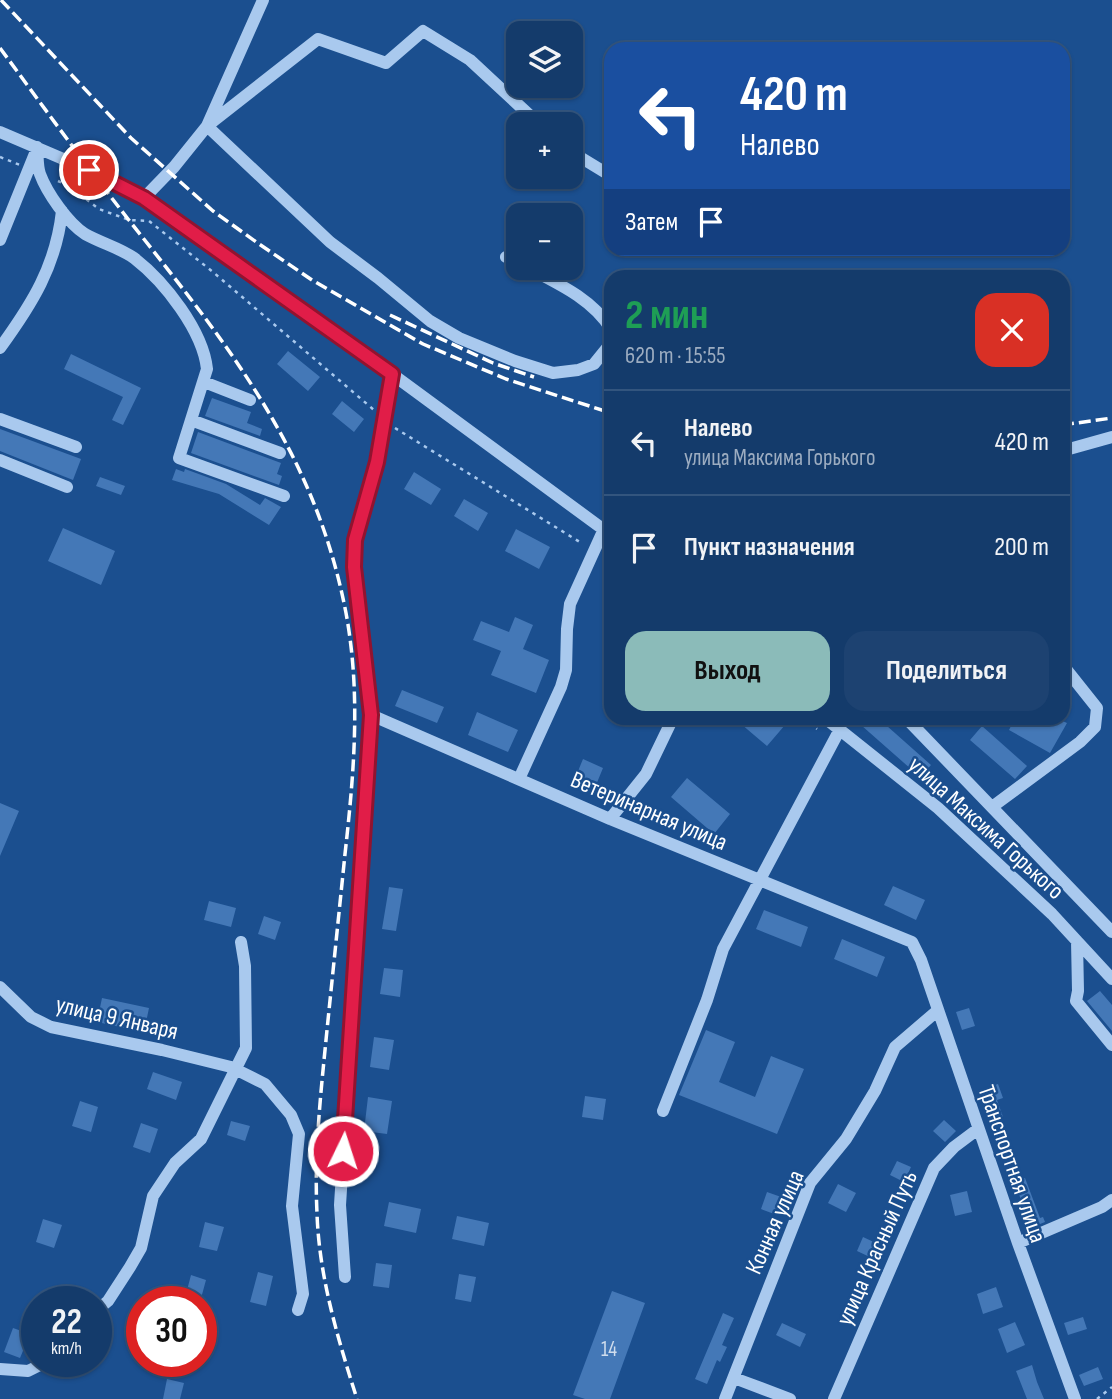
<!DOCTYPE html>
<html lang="ru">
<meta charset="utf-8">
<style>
body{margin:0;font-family:"Sofia Sans Condensed",sans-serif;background:#1d4271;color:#f1f3f6;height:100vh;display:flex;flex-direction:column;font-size:26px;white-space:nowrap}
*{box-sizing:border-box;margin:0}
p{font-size:23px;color:#9dadc1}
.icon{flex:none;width:38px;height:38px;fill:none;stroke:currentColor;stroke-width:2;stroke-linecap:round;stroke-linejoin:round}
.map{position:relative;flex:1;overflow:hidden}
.side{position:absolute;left:604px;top:270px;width:466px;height:455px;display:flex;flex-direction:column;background:#143b6b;border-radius:21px;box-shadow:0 2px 5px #0004,0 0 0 2px #33557e}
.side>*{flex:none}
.hud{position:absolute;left:604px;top:42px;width:466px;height:214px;border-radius:21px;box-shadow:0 2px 5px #0004,0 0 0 2px #33557e;background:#1a4fa0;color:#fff;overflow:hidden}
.tools{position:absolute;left:506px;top:21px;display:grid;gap:14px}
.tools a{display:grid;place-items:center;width:77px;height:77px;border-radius:14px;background:#143b6b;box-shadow:0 2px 5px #0004,0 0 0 2px #33557e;font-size:35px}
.speed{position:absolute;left:21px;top:1286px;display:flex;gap:14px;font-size:35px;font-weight:700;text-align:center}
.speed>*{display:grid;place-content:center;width:91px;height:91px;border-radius:50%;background:#143b6b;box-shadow:0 2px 5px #0004,0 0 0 2px #33557e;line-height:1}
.speed small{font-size:18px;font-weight:400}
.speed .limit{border:10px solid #d22;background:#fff;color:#111}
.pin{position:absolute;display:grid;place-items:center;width:60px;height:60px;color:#fff;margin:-30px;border:4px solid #fff;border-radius:50%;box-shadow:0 2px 7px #0007}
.me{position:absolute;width:77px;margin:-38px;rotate:4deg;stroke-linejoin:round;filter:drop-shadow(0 0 5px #0008)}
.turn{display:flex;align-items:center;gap:24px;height:147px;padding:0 21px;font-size:32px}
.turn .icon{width:91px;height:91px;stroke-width:2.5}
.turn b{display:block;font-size:49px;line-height:60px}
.then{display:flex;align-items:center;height:66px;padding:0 21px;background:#0003;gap:14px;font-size:26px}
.round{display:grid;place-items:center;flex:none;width:74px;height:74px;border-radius:21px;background:#1d4271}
.summary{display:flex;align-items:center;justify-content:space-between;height:119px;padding:0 21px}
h1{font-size:42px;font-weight:700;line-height:52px;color:#1e9e55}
.action{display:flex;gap:14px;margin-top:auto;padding:14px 21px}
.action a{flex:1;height:80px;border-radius:21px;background:#8bbbb9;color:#111;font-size:28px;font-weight:700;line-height:80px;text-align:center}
.action a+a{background:#1d4271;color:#f1f3f6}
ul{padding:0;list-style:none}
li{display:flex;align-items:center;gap:21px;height:105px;padding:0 21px;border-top:2px solid #33557e}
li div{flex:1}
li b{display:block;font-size:26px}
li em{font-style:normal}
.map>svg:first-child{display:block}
.building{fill:#4478b7}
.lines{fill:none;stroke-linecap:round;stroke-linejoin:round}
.path{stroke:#a9c9ee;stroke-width:2.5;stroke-dasharray:3.5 5;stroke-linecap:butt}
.minor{stroke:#a9c9ee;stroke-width:12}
.rail{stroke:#fff;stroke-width:3.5;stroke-dasharray:12 5;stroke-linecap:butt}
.route-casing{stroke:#92132f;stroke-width:18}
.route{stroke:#e11d48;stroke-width:12}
.labels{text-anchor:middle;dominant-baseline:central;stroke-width:5;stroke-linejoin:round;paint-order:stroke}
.number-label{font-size:21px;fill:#d0dded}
.street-label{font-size:24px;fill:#fff;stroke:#1b4f8f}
</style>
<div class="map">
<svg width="1112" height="1399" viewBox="0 0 1112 1399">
<rect width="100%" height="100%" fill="#1b4f8f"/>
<path class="building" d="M288,351l32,26 -12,14 -31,-27z
M71,354l70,34 -18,37 -11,-5 11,-23 -59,-28z
M212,398l39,14 -4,11 15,6 -2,7 -55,-20z
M342,401l22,18 -10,13 -22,-18z
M0,429l81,30 -8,21 -73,-29z
M198,432l83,31 -4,11 5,2 -3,9 -88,-32z
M176,469l8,3 1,-3 41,15 34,21 5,-7 16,9 -12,18 -50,-31 -47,-14z
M414,472l27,17 -10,16 -27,-16z
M100,477l25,9 -4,9 -25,-9z
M464,499l24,14 -10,18 -24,-15z
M63,528l52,23 -14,34 -53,-24z
M516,529l34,18 -11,22 -34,-18z
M515,617l18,8 -10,24 26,11 -13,33 -45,-18 10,-24 -28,-11 8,-19 28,11z
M402,690l42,17 -7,16 -42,-17z
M477,712l41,18 -10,22 -40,-17z
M734,718h57l-24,28z
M853,718h25l53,47 -11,12z
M1015,718h41l11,5 -17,30 -41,-23z
M982,726l45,40 -12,13 -45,-39z
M583,759l20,9 -7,17 -20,-9z
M687,778l43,36 -16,20 -43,-37z
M0,803l19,8 -19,45z
M893,886l32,14 -9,20 -32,-15z
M389,887l14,2 -7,42 -14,-2z
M209,901l27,7 -5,19 -27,-7z
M764,910l44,17 -7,20 -45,-18z
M264,916l17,6 -6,18 -17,-6z
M842,939l43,18 -8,20 -43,-18z
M384,968l19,2 -3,27 -20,-3z
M1100,991l12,14v26l-25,-30z
M102,998l47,10 -5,24 -47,-10z
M969,1008l6,18 -13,4 -6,-18z
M706,1030l29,12 -16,40 36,15 16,-41 33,13 -27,65 -98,-39z
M374,1037l20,3 -5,30 -19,-3z
M153,1072l29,10 -6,18 -29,-11z
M998,1084l5,14 -6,2 6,17 -10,3 -11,-30z
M585,1096l21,3 -3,21 -21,-3z
M368,1097l24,4 -5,33 -23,-3z
M80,1101l18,6 -7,25 -19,-6z
M944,1120l12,11 -11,11 -12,-11z
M231,1121l19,5 -5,15 -18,-6z
M141,1123l17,6 -8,24 -17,-6z
M897,1161l14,6 -7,15 -14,-7z
M1025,1178l15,40 3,-1 2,5 -15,6 -15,-46z
M838,1184l18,9 -10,19 -18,-9z
M967,1191l5,21 -17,4 -5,-21z
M767,1192l17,6 -7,17 -16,-6z
M389,1202l32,7 -5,24 -32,-7z
M457,1216l32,7 -5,23 -32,-7z
M43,1219l19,6 -8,23 -18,-6z
M205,1222l19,5 -7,24 -18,-4z
M863,1237l15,7 -6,14 -15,-7z
M376,1263l16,2 -3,23 -16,-2z
M258,1272l15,4 -7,30 -16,-4z
M459,1274l17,3 -5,25 -16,-3z
M191,1275l15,5 -6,22 -15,-4z
M996,1287l7,20 -20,7 -6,-20z
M612,1291l33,12 -35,96h-25l-12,-4z
M723,1313l11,5 -12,27 5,2 -7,15 -3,-2 -10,24 -12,-5z
M1083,1317l4,12 -19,6 -4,-12z
M1015,1322l10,23 -18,8 -9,-24z
M782,1323l24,11 -6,13 -24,-12z
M13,1328l17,6 -10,24 -16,-6z
M1032,1365l5,17 7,17h-17l-11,-28z
M1098,1367l5,12 -19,7 -5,-11z
M167,1379l17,4 -4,16h-17z"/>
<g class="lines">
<path class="path" d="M0,157l20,8
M58,181l11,5 30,23 30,11 20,1 64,51 161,138
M395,428l188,116
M604,556l7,4
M803,718l14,11
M1097,1399l15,-12"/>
<path class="minor" d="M539,124l-69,-64 -47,-29 -37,32 -68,-24 -111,87 123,116 48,36 52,43 29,17 56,23 38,12 25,-3 16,-6 17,-21
M0,132l89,38 55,28 248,176 219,161
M37,147c1,8 0,19 3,27 7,19 28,49 45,60 16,9 35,14 49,24 31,24 69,73 73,111l-28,89 105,38
M570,151l41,25
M144,198l30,-31 33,-41 56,-126
M0,240l36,-89
M506,257l12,6
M528,268c31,16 64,31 83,61
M0,348c32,-44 56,-82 62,-137
M204,382l46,18
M0,419l76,28
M191,420l89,33
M1062,451l50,-14
M0,460l67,27
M371,715l239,104 302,123 9,18 97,283 57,156
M825,718l113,90 114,106 60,65
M906,718l206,214
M519,779l42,-92 5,-17 1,-41 3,-25 34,-75
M992,807l88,-65 15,-15 2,-19 -35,-44
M610,819l36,-45 27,-56
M1077,941l1,50 -2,10 36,44
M0,987l31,30 20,10 111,23 69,17 34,17 26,31 8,19 -7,72 11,88 -5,16
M663,1111l44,-111 16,-51 116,-218
M1018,1243l84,-36 10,-7
M345,1277l-5,-72 31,-490 -17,-148 1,-27 22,-78 15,-88
M96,1311l12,-10 22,-34 11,-19 12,-52 22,-33 26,-24 45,-91 -1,-82 -4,-24
M0,1369l28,2 18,-9
M734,1378l56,21
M725,1399l85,-216 36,-44 29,-48 20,-44 42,-36
M834,1399l100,-231 20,-21 24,-18"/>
<path class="rail" d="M1,0l130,138 82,73 46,33 53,36 111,64 83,35 105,34
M0,48c42,57 84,115 128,171 99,125 187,232 218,394 15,81 8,160 -1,241 -6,59 -12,117 -18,176 -6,61 -13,122 -10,183 2,64 21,126 40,186
M390,315l103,48 41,14
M1062,425l50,-7"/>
</g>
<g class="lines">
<defs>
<path id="route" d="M89,170l55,28 248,176 -15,88 -22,78 -1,27 17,148 -28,436"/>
</defs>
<use href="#route" class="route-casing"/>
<use href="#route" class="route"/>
</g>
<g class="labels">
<g class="number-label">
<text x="609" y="1349">14</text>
</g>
<g class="street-label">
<text transform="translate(649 811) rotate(23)">Ветеринарная улица</text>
<text transform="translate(986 828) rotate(42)">улица Максима Горького</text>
<text transform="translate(117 1018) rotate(13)">улица 9 Января</text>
<text transform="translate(1012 1164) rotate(71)">Транспортная улица</text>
<text transform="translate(775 1222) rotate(-66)">Конная улица</text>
<text transform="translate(877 1248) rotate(-66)">улица Красный Путь</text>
</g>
</g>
</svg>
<div class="tools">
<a><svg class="icon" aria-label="layers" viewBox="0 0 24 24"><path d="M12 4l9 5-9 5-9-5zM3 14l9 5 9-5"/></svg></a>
<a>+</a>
<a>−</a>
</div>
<div class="speed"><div>22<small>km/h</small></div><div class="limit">30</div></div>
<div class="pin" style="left:89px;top:170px;background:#d93025"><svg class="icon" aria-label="arrive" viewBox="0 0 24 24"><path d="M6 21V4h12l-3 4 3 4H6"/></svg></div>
<svg class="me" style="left:343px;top:1151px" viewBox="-20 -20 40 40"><circle r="17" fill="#e11d48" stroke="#fff" stroke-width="3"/><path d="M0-11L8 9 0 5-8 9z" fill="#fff"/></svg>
<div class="hud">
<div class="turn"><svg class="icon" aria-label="left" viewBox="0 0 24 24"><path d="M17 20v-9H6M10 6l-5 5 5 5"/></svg><div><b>420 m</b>Налево</div></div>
<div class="then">Затем<svg class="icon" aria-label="arrive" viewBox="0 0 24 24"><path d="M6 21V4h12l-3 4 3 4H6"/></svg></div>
</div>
<section class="side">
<div class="summary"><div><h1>2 мин</h1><p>620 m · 15:55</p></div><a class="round" style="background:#d93025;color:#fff"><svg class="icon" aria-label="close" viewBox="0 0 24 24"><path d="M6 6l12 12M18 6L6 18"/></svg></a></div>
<ul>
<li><svg class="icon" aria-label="left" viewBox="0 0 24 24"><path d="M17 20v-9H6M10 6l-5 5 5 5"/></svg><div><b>Налево</b><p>улица Максима Горького</p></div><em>420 m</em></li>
<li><svg class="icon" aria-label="arrive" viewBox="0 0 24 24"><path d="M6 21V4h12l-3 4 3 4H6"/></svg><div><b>Пункт назначения</b></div><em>200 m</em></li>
</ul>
<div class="action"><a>Выход</a><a>Поделиться</a></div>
</section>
</div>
